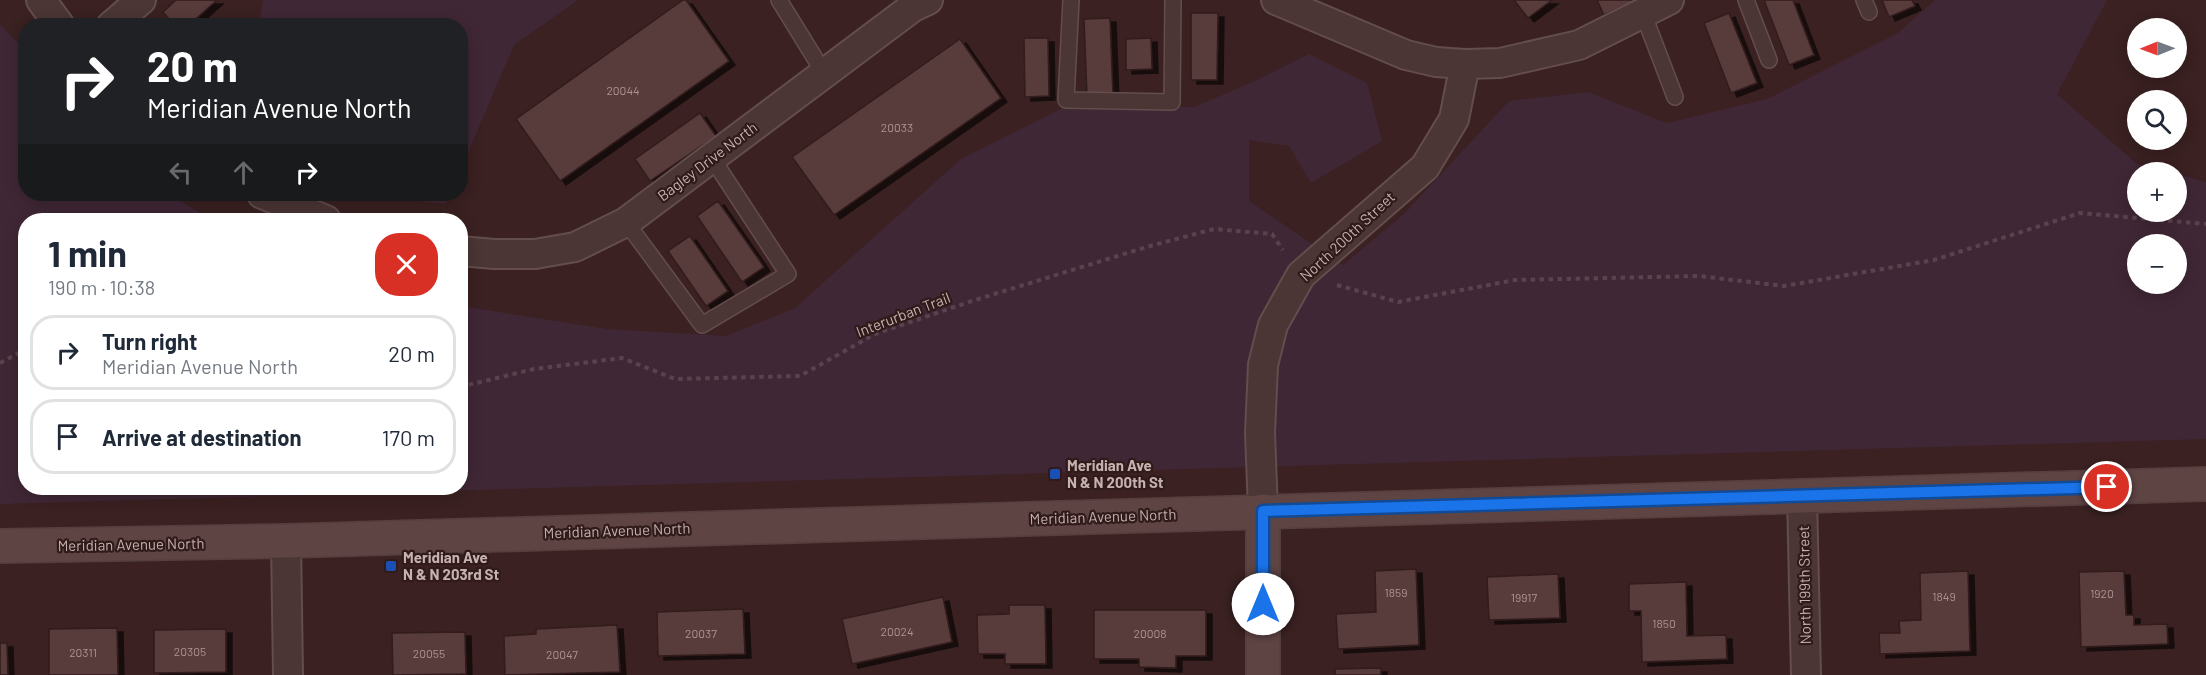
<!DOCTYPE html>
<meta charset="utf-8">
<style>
body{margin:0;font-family:Barlow,sans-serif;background:#f2f2f3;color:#1f2937;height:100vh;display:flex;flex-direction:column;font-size:22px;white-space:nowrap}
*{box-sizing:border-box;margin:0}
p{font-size:20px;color:#747a83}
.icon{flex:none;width:33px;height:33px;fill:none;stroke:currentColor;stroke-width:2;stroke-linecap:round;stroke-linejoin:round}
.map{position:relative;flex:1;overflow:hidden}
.side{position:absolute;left:18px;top:213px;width:450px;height:282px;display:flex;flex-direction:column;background:#fff;border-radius:24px;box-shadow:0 3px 15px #0003}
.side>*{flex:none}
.guide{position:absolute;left:18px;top:18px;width:450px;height:183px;border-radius:24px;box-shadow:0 3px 15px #0003;background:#202124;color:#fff;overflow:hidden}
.needle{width:39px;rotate:269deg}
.fabs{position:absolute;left:2127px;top:18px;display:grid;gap:12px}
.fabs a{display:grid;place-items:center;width:60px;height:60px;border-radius:50%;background:#fff;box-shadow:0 3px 15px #0003;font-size:30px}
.pin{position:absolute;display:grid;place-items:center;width:51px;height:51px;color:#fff;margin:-26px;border:3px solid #fff;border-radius:50%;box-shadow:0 2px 6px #0007}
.me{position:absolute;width:66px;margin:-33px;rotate:0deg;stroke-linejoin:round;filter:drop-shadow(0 0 4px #0008)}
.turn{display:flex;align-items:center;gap:21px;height:126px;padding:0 30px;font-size:27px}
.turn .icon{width:78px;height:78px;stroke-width:2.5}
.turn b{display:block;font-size:42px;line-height:51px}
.lanes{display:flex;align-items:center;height:57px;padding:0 30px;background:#0003;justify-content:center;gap:30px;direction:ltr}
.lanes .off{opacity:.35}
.round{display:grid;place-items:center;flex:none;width:63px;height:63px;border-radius:24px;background:#f2f2f3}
.head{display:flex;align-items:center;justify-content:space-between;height:102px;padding:0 30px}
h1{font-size:36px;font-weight:700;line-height:45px}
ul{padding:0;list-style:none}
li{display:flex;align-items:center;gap:18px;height:75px;margin:0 12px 9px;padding:0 18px;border:3px solid #e0e1e3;border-radius:24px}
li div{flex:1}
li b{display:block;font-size:22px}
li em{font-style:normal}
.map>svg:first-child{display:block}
.green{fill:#402735;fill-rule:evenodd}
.building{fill:#593b3b;stroke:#321c1c;stroke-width:1.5;filter:url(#shadow)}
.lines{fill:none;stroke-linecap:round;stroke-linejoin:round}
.lane-casing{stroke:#634d4d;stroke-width:18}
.street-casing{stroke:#634d4d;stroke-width:32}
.secondary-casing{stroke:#543e3e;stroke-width:36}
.path{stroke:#5b434e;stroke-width:4;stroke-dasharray:4.5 4.5;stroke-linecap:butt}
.lane{stroke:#4b3535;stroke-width:15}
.street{stroke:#4b3535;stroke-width:28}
.secondary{stroke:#5e4443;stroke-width:33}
.route-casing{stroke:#114b97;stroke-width:15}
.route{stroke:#1a73e8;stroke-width:10}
.transit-dot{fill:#1a4fb4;stroke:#301a1a;stroke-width:2}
.labels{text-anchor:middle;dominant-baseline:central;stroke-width:4.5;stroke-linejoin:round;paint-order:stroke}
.number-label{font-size:12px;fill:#ac9393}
.street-label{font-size:15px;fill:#c7b0b0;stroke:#301a1a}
.poi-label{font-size:15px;font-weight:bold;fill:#c7b0b0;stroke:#301a1a;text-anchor:start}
</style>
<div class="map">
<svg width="2206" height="675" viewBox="0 0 2206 675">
<defs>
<filter id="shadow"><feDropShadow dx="6" dy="4" stdDeviation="0" flood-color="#0009"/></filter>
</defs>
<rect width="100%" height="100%" fill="#3b2121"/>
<path class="green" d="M263,0h315l-64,45 -53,124 -1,-143 -201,-1z
M1935,0h172l-50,94 80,70 33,8h-32v40h38l1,-38 29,8v257l-2206,65v-480l25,26 1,144h143l43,26h-186v268h434l1,-182 146,23 119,7 69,-28 166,-149 108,-54 125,2 61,-26 54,-27 58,29 15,58 -71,42 -22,-37 -40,-6v61l94,64 61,-51 105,-113 79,-9 79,31 100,-24 131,-66zM2138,244h38v40h-38z
M361,194h89l-5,10z"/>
<path class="building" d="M176,0h41l-29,26h-13l-12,-14z
M683,0h3l43,61 -169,120 -44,-62z
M1514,0h38l-24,18z
M1597,0h40l-33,15z
M1764,0h29l21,55 -25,10z
M1882,0h30l3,6 -26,11z
M1191,13h27l-1,67h-26z
M1729,13l28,70 -26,10 -27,-70z
M1110,18l3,79h-26l-3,-78z
M1024,38h24l1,58 -24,1z
M1151,38l1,31 -26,1v-31z
M960,39l41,59 -167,117 -42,-58z
M700,113l16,23 -66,45 -15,-22z
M718,201l46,66 -22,15 -45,-66z
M690,236l38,55 -22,15 -38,-55z
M1416,569l3,76 -81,4 -2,-35 40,-2 -1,-41z
M1968,571l2,80 -90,3 -1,-21h21l-1,-12 22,-1 -1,-47z
M2124,571l2,44h8v10l33,-1 1,20 -87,3 -2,-75z
M1558,574l2,44 -71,2 -2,-43z
M1686,582l1,54 39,-1 1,24 -85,3 -1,-51h-12v-27z
M943,597l9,45 -100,22 -10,-45z
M1009,605h36l1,59h-41v-10h-27l-1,-39 32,-1z
M743,609l2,45 -87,2 -1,-44z
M1094,610h112v46h-30v12l-37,-1v-8h-45z
M617,625l3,47 -115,3 -1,-39 32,-2v-5z
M117,628l1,47h-69v-46z
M226,629v43l-72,1v-43z
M465,632l1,42 -73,1 -1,-42z
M0,643h7l1,32h-8z
M1381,668v7h-46v-6z"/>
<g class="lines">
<defs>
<path id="lane" d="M779,0l45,73
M1071,0l-5,100 106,2 1,-102
M1746,0l23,60
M1864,0l5,12
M1643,13l32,84
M626,222l76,103 86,-51 -76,-116"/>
<path id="street" d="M41,0l19,26
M1276,0l130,55 30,7 29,2 35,-1 79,-18 90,-45
M111,26l30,-26
M262,194l64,26
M460,251l34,3h41l40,-7 51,-25 287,-215 15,-7
M1802,495l4,180
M1263,511l-3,-78 3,-68 10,-40 28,-50 124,-108 29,-48 11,-55
M286,541l2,134"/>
<path id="secondary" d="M0,546l286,-5 1920,-57
M1263,675v-164"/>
</defs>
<use href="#lane" class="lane-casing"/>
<use href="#street" class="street-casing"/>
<use href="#secondary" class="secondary-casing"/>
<path class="path" d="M1337,285l61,17 117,-22 184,-4 85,10 150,-26 146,-47 126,11
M0,363l26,-14
M460,387l74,-18 88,-11 53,21 125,-3 75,-42 100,-34 175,-54 64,-17 58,5 11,16"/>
<use href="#lane" class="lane"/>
<use href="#street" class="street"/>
<use href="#secondary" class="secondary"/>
</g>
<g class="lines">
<defs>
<path id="route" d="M1263,604v-93l844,-24"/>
</defs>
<use href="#route" class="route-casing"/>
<use href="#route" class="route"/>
</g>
<g class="transit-dot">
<rect x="1049" y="468" width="12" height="12" rx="3"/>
<rect x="385" y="560" width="12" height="12" rx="3"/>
</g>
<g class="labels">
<g class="number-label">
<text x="623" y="90">20044</text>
<text x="897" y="127">20033</text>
<text x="1396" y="592">1859</text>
<text x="2102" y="593">1920</text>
<text x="1944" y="596">1849</text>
<text x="1524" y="597">19917</text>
<text x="1664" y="623">1850</text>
<text x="897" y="631">20024</text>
<text x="701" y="633">20037</text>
<text x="1150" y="633">20008</text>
<text x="190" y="651">20305</text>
<text x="83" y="652">20311</text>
<text x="429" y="653">20055</text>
<text x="562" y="654">20047</text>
</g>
<g class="street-label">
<text transform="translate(707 161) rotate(-37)">Bagley Drive North</text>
<text transform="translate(1347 236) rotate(-43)">North 200th Street</text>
<text transform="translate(903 314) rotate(-21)">Interurban Trail</text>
<text transform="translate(1103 516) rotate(-2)">Meridian Avenue North</text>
<text transform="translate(617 530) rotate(-2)">Meridian Avenue North</text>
<text transform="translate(131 544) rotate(-1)">Meridian Avenue North</text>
<text transform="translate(1804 585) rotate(-91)">North 199th Street</text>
</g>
<g class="poi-label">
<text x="1067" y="465">Meridian Ave<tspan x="1067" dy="17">N &amp; N 200th St</tspan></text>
<text x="403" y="557">Meridian Ave<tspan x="403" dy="17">N &amp; N 203rd St</tspan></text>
</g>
</g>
</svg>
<div class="fabs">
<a><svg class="needle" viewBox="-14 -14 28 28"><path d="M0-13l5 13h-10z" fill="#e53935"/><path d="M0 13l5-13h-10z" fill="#747a83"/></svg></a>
<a><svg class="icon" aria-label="search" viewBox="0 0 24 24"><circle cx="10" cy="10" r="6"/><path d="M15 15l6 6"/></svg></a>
<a>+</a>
<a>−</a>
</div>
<div class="pin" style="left:2107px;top:487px;background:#d93025"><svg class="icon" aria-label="arrive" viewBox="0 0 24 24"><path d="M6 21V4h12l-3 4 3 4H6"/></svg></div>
<svg class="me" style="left:1263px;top:604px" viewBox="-20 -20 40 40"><circle r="19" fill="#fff"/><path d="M0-13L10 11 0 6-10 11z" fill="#1a73e8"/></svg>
<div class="guide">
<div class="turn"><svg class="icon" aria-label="right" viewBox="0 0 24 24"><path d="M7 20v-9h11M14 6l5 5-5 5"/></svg><div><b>20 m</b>Meridian Avenue North</div></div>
<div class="lanes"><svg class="icon off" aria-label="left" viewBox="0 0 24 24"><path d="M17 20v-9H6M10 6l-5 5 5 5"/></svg><svg class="icon off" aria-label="ahead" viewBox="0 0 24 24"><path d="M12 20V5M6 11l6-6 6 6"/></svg><svg class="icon" aria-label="right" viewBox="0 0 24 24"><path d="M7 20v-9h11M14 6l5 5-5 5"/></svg></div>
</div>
<section class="side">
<div class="head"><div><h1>1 min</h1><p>190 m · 10:38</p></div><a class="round" style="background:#d93025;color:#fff"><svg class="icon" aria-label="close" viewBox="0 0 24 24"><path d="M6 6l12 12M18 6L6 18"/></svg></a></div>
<ul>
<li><svg class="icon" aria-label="right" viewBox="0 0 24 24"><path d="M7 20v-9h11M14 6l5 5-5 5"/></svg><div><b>Turn right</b><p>Meridian Avenue North</p></div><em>20 m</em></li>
<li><svg class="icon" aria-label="arrive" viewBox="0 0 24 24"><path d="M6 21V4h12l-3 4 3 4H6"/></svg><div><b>Arrive at destination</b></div><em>170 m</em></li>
</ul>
</section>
</div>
